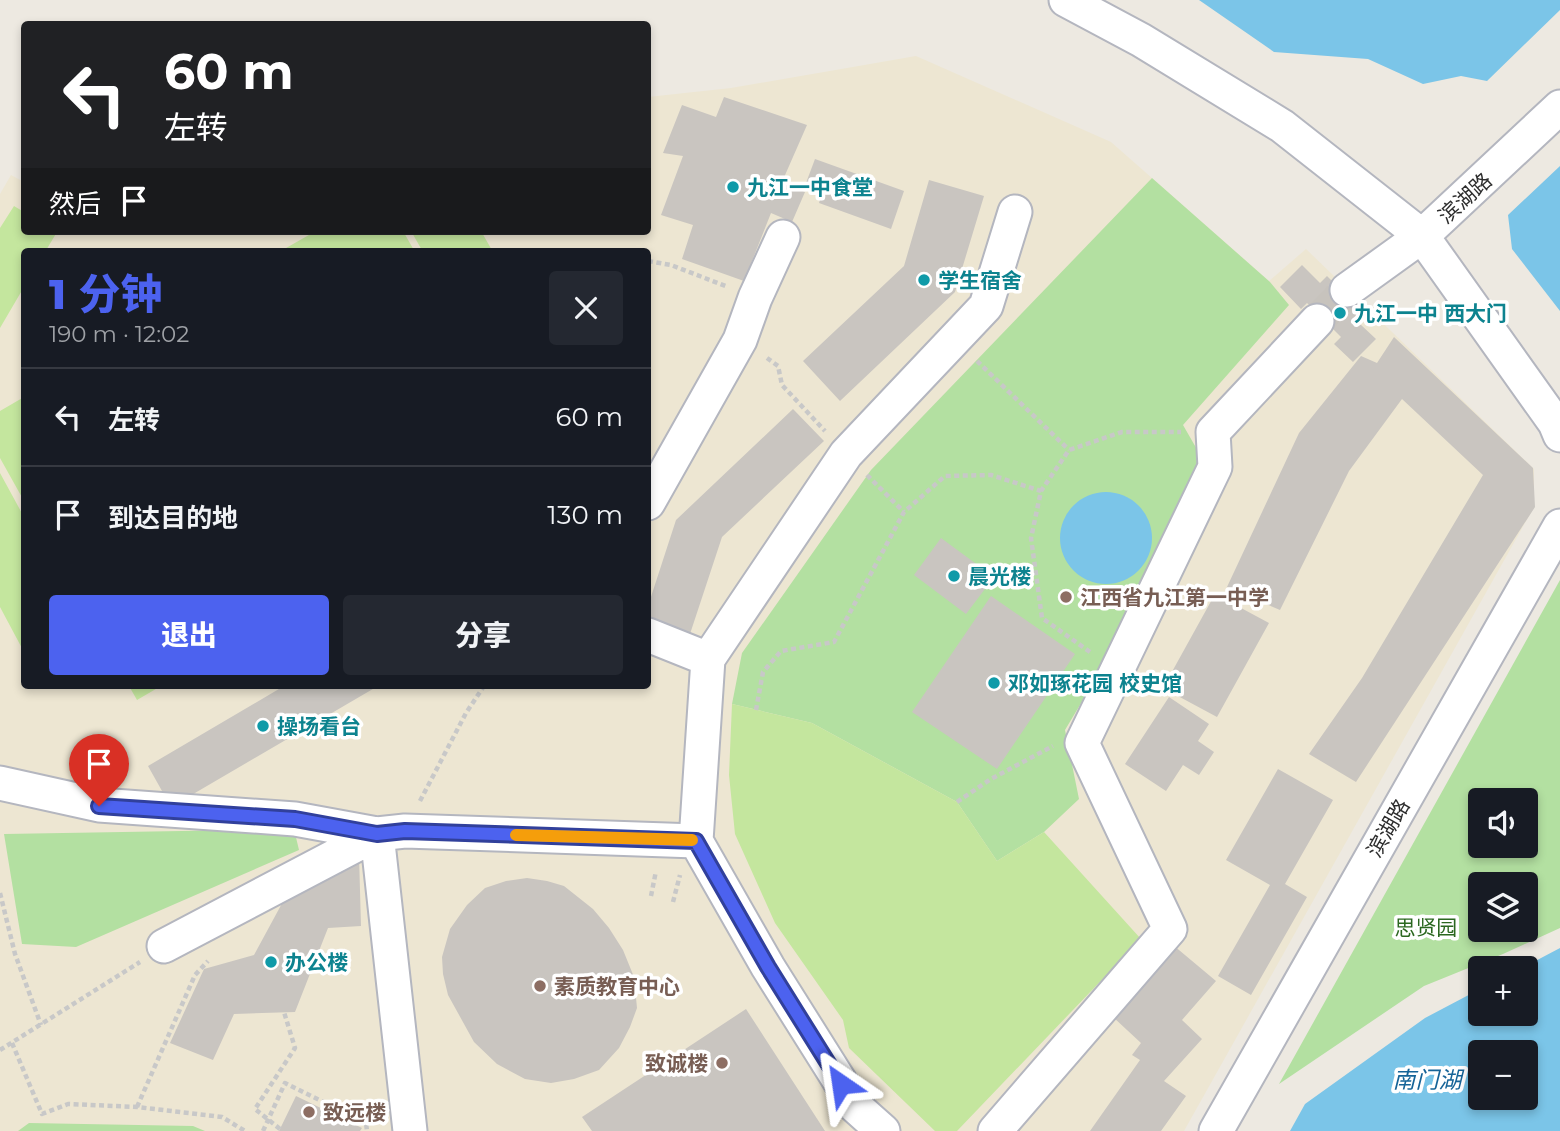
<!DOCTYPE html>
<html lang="zh">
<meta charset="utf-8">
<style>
body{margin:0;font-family:Montserrat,"Noto Sans SC",sans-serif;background:#242831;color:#f1f3f6;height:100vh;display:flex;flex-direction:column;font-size:26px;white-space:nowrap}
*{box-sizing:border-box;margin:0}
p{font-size:23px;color:#9ea1a6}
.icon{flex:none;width:38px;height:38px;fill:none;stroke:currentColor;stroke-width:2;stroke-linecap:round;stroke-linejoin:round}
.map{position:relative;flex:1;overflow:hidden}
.drawer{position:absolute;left:21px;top:248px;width:630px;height:441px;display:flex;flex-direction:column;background:#171b24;border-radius:7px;box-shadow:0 4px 10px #0003}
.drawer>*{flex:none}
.hud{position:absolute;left:21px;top:21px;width:630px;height:214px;border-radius:7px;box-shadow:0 4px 10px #0003;background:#202124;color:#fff;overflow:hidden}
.controls{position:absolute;left:1468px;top:788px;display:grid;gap:14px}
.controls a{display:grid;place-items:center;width:70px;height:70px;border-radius:7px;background:#171b24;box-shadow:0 4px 10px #0003;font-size:35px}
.pin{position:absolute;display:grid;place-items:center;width:60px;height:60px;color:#fff;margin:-72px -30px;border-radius:50% 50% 50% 0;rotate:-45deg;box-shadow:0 0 7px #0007}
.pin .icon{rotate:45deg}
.me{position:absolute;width:77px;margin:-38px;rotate:328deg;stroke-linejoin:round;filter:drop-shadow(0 0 5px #0008)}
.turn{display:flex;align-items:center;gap:24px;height:147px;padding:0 28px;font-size:32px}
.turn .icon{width:91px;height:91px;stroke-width:2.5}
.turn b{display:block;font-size:49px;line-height:60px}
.then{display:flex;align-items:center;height:66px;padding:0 28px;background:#0003;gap:14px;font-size:26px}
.round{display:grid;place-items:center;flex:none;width:74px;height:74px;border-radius:7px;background:#242831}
.headline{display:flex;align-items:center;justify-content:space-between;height:119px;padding:0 28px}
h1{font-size:42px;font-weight:800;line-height:52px;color:#4c62ef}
.action{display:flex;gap:14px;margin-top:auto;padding:14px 28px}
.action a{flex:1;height:80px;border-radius:7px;background:#4c62ef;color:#fff;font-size:28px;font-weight:800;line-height:80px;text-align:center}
.action a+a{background:#242831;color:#f1f3f6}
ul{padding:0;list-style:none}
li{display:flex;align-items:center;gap:21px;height:98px;padding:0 28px;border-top:2px solid #363941}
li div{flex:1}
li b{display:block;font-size:26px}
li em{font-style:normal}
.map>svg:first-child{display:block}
.education{fill:#ede6d2;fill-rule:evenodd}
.green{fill:#b3e0a1;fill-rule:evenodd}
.pitch{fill:#c4e69e}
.water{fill:#7bc5e8;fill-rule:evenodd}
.building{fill:#c9c5c0}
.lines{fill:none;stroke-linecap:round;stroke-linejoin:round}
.minor-tunnel{stroke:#c7c3bd;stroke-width:33;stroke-dasharray:33 17;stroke-linecap:butt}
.minor-casing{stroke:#b4b6bf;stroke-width:37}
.path{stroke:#c8c8c8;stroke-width:4.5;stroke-dasharray:5 3.5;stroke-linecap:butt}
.minor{stroke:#fff;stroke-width:33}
.path-bridge{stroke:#c8c8c8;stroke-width:4.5;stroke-dasharray:5 3.5;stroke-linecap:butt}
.route-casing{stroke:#31409b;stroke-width:18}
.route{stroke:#4c62ef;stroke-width:12}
.slow{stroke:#f59e0b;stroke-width:12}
.culture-dot{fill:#0f9aa8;stroke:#fff;stroke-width:2.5}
.education-dot{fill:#8d6e63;stroke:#fff;stroke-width:2.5}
.labels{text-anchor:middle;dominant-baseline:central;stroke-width:7;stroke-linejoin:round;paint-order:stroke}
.culture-label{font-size:21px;font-weight:bold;fill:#0d838f;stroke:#fff;text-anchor:start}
.street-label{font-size:21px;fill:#2d2d2d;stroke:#fff}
.education-label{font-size:21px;font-weight:bold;fill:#785e54;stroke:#fff;text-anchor:start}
.park-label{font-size:21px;fill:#2b6720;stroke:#fff}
.water-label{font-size:23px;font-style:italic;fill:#166498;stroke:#fff}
</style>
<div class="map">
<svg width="1560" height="1131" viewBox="0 0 1560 1131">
<rect width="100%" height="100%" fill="#ede9e1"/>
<path class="education" d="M916,56l195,86 158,139 37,-32 228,220v38l-350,624h-1184v-937l11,-19 13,7v49h624v-134l83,-9zM24,252h624v434h-624z"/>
<path class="green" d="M1152,178l118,104 19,23 -106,120 23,40 -74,153 -67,112 14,69 -35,33 -47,29 -40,-59 -145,-79 -80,-19 10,-51 129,-183z
M1560,580v348l-57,26 -79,32 -145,98zM1480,800h46v45h-46zM1480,884h46v45h-46z
M294,829l5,21 -223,97 -54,-3 -18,-110z
M29,1123l164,3 12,5h-187z"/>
<path class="pitch" d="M14,206l10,6v19l33,1 -12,20h-21v35l-24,41v-100z
M316,231h87l12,21h-136z
M411,231h70l12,21h-70z
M24,397v104l-24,-43v-47z
M0,473l24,44v135l-24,-45z
M129,686h32l-24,14z
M732,704l80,19 145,79 40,59 47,-29 97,107 -184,192h-22l-86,-83 -6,-28 -68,-97 -40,-89 -6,-59z"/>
<path class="water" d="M1199,0h361v10l-73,71 -26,-5 -38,8 -55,-25 -94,-7z
M1560,166v145l-48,-62 -4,-34z
M1060 538a46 46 0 1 1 92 0a46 46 0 1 1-92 0Z
M1560,948v183h-270l15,-27 120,-86 55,-29v24h46v-45h-4zM1480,1052h46v45h-46z"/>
<path class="building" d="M724,97l83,28 -25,57 23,10 -13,30 -21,-9 -27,68 -62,-22 11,-34 -32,-10 22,-59 -20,-3 19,-48 34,12z
M815,159l89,32 -13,38 -72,-26 4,-14 -17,-6z
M929,180l55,16 -29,96 -115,109 -37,-40 101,-95z
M1302,265l18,18 7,-7 40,40 -7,8 16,15 -23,23 -19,-18 7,-7 -34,-34 -6,6 -21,-22z
M1394,337l139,131 2,39 -179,275 -47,-28 53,-76 121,-203 -81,-76 -53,72 -69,139 -53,-23 72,-154 62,-77 16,7z
M793,409l31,32 -102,96 -33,100 -41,-11v-20l28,-86z
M941,538l53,39 -28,37 -52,-39z
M1215,594l54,29 -52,94 -54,-29z
M991,596l84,58 -78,115 -85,-57z
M284,686h94l-207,121 -23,-41z
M1169,697l40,27 -11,17 16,11 -15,23 -16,-10 -17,26 -41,-27z
M1278,769l55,31 -48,84 22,13 -56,98 -33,-19 52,-91 -44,-25z
M359,855l2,71 -33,2 -33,84 -61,2 -21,46 -43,-17 34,-74 50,-14 32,-59z
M527,878l20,3 17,5 29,23 16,19 14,22 11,27 3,31 -7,19 -11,21 -20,22 -25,9 -23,4 -26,-4 -28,-15 -23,-22 -26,-47 -5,-21 -1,-17 8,-28 17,-24 18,-17 21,-7z
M1173,945l43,36 -34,39 20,19 -38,42 22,15 -25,35h-71l50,-71 -8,-5 9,-12 -28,-26z
M746,1009l79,122h-233l-10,-14z
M296,1096l66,32 -2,3h-81z"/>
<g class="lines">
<path class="minor-tunnel" d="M1317,321l30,-31"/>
<defs>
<path id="minor" d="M1066,0l75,40 141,86 140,110 -75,54
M1560,107l-138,129 133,187 5,12
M648,503l92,-163 15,-42 28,-61
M648,635l60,24
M0,783l99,22 196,14 82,15 -213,112
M410,1131l-33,-297 28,-3 291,10
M883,1131l-27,-24 -88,-140 -72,-126 12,-182 138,-205 140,-148 29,-94
M995,1131l175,-202 -88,-186 133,-276 -2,-35 104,-111
M1216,1131l344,-605"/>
</defs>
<use href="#minor" class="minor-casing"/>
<path class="path" d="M648,261l23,4 57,22
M767,358l11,8 4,19 43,46
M977,361l92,89
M867,475l37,37
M1090,652l-48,-34 -11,-80 10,-47 28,-41 53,-18h59
M756,710l7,-38 18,-21 53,-9 70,-130 41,-36 46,-1 50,16
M420,801l46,-88 18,-27
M957,802l34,-23 62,-33
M0,893l15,61 26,71
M651,896l5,-25
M673,902l7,-27
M12,1043l30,71 26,-10 69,3 85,10 23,14
M0,1050l140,-88
M137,1107l58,-132 13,-14
M263,1131l22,-48 81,40 1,8"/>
<use href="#minor" class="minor"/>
<path class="path-bridge" d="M280,1129l-25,-20 40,-61 -11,-36"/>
</g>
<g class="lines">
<defs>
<path id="route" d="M99,806l196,13 82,15 28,-3 291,10 72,126 73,117"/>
</defs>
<use href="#route" class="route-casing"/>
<use href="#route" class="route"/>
<path class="slow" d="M516,835l176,5"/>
</g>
<g class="culture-dot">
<circle cx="733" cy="187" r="7"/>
<circle cx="924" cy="280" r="7"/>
<circle cx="1340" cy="313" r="7"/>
<circle cx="954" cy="576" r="7"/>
<circle cx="994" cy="683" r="7"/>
<circle cx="263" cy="726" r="7"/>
<circle cx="271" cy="962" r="7"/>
</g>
<g class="education-dot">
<circle cx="1066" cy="597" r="7"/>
<circle cx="540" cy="986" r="7"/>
<circle cx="722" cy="1063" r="7"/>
<circle cx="309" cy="1112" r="7"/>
</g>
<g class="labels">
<g class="culture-label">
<text x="747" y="187">九江一中食堂</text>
<text x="938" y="280">学生宿舍</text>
<text x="1354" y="313">九江一中 西大门</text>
<text x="968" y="576">晨光楼</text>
<text x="1008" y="683">邓如琢花园 校史馆</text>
<text x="277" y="726">操场看台</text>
<text x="285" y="962">办公楼</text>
</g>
<g class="street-label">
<text transform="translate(1465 198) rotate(-42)">滨湖路</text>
<text transform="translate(1388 828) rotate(-60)">滨湖路</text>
</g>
<g class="education-label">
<text x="1080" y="597">江西省九江第一中学</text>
<text x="554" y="986">素质教育中心</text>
<text x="708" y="1063" text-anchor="end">致诚楼</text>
<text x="323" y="1112">致远楼</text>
</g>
<g class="park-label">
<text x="1426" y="927">思贤园</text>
</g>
<g class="water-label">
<text x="1427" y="1080">南门湖</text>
</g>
</g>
</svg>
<div class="controls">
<a><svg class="icon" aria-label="sound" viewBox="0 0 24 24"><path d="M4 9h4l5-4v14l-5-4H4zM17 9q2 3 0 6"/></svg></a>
<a><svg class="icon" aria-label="layers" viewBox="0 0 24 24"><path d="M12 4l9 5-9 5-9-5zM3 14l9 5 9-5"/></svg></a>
<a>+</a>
<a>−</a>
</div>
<div class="pin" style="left:99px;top:806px;background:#d93025"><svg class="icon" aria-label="arrive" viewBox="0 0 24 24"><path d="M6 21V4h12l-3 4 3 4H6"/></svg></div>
<svg class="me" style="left:841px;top:1084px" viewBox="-20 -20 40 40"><path d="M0-17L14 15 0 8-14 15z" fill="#4c62ef" stroke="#fff" stroke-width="4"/></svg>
<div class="hud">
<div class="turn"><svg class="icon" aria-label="left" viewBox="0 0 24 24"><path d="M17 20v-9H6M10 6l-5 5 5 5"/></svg><div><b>60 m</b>左转</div></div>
<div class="then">然后<svg class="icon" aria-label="arrive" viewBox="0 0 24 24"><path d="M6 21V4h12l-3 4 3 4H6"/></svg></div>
</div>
<section class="drawer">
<div class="headline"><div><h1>1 分钟</h1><p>190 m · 12:02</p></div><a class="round"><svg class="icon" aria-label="close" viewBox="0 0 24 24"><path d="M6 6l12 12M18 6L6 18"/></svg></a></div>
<ul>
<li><svg class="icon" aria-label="left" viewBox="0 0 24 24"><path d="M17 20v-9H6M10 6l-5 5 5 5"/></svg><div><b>左转</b></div><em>60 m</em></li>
<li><svg class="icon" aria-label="arrive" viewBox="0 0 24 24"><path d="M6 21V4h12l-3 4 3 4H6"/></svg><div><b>到达目的地</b></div><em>130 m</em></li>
</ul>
<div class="action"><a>退出</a><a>分享</a></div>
</section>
</div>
